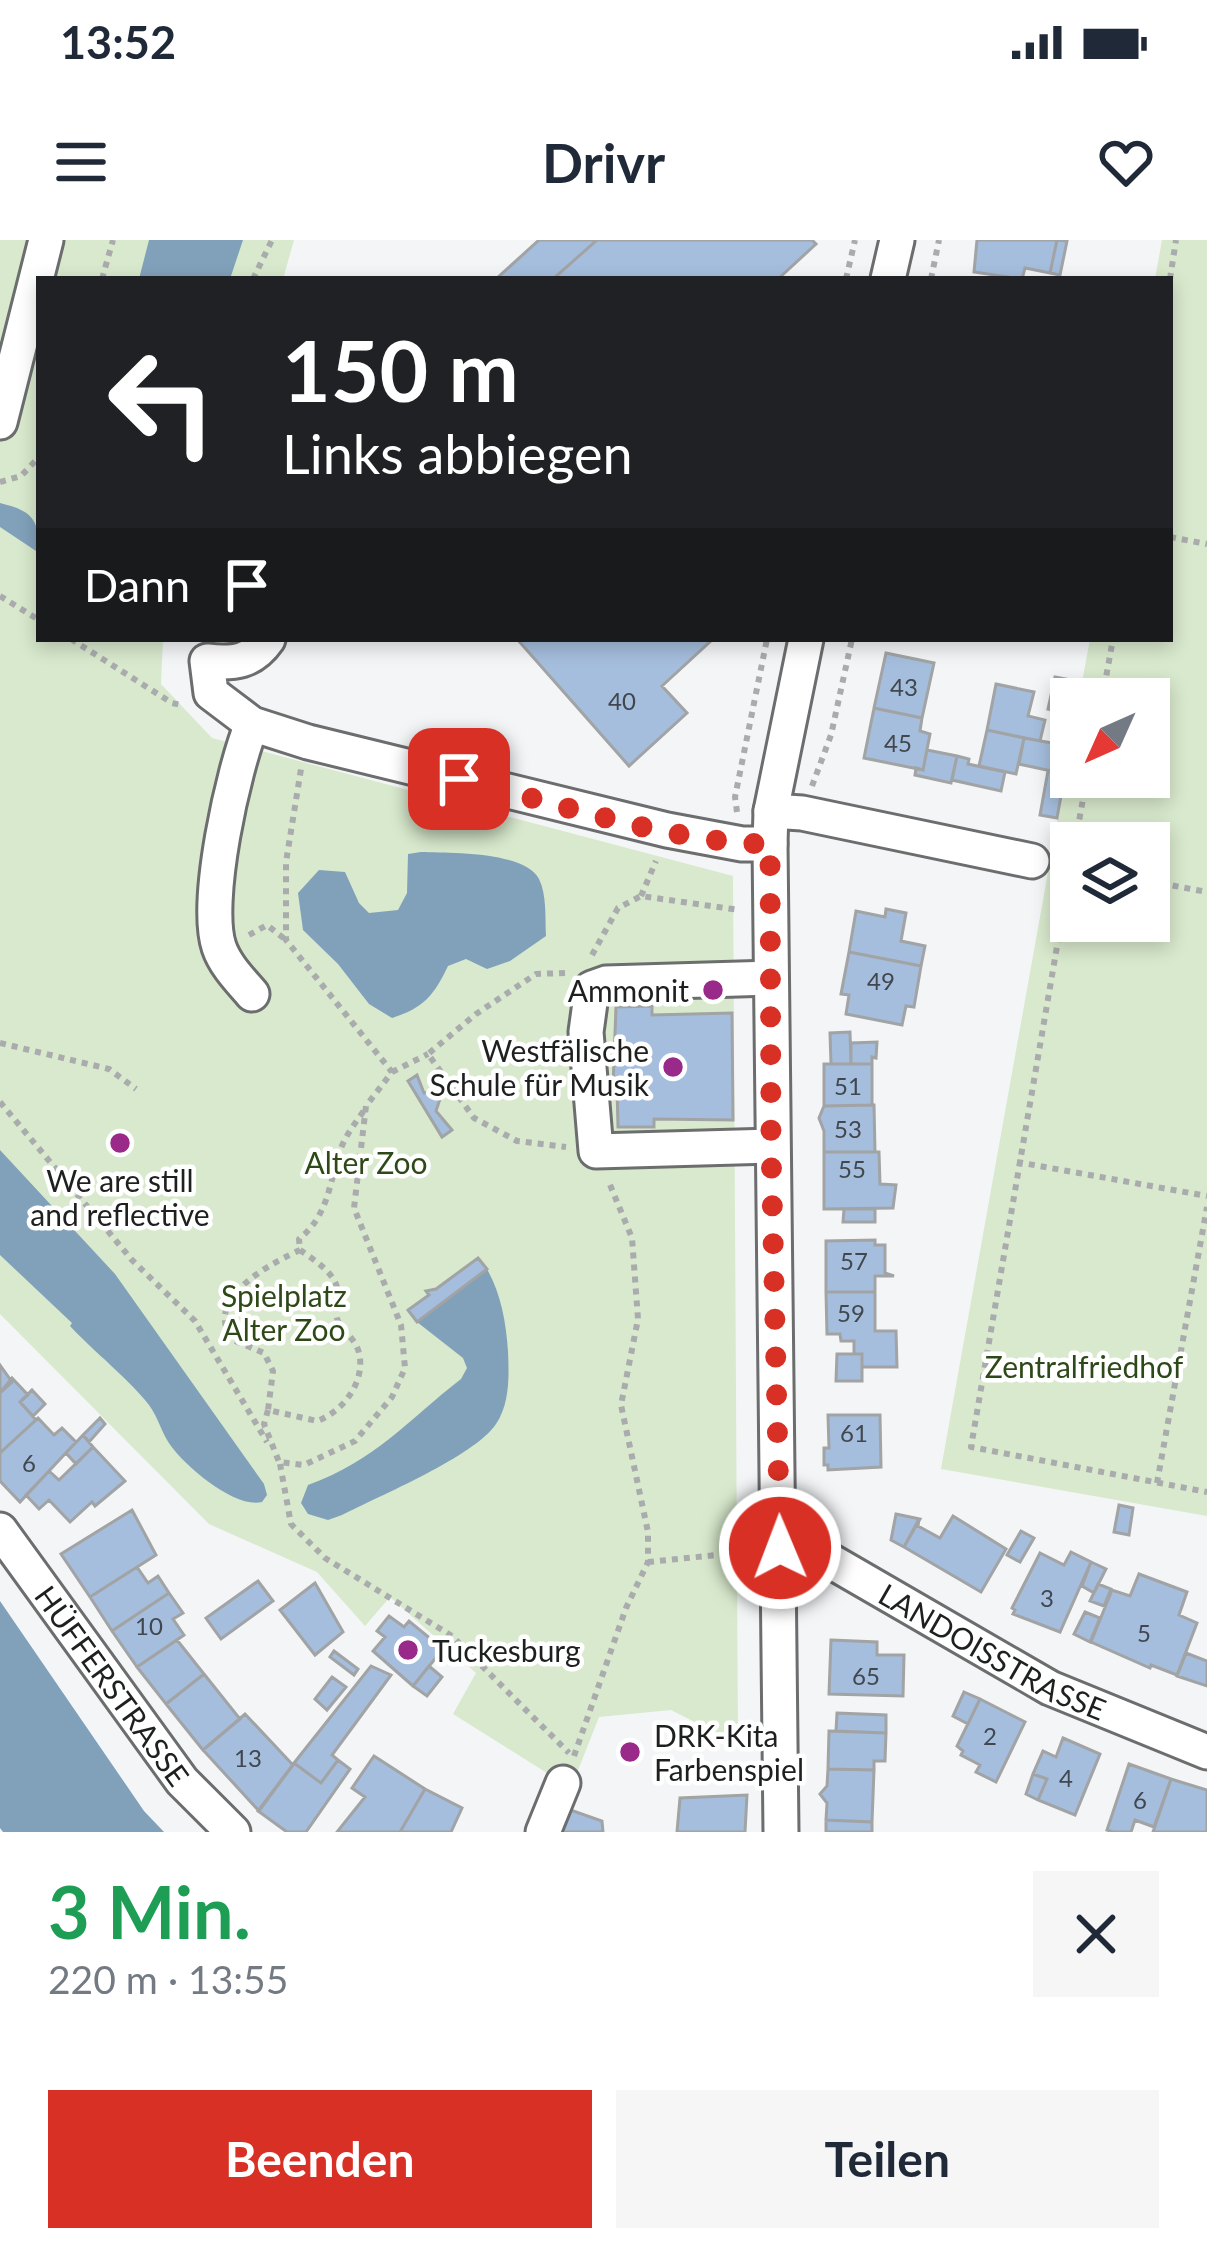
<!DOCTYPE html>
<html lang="de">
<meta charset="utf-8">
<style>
body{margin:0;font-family:Lato,sans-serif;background:#f6f6f7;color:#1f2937;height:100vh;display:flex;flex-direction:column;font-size:45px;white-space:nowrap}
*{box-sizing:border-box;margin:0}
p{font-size:39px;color:#747a83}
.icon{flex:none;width:66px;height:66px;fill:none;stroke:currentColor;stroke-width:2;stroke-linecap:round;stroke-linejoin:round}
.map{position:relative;height:1592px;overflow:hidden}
.drawer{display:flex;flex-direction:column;background:#fff;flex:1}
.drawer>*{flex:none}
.hud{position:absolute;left:36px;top:36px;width:1137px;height:366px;border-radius:0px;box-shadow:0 6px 18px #0003;background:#202124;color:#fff;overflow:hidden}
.needle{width:78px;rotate:225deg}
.controls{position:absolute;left:1050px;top:438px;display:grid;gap:24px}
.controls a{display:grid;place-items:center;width:120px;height:120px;border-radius:0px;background:#fff;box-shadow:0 6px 18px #0003;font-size:60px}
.pin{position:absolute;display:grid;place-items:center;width:102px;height:102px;color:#fff;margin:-51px;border-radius:24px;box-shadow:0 6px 18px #0006}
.me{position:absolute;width:132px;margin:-66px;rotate:359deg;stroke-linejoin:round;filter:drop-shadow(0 0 9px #0008)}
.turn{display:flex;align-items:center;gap:42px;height:252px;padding:0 48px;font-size:54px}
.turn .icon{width:156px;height:156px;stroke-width:2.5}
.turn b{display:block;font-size:84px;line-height:102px}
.then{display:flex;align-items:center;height:114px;padding:0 48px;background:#0003;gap:24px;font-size:45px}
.round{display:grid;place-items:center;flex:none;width:126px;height:126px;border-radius:0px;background:#f6f6f7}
.summary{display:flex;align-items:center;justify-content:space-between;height:204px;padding:0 48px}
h1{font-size:72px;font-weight:700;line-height:90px;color:#1e9e55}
.cta{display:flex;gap:24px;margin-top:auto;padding:24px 48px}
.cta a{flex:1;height:138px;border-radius:0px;background:#d93025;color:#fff;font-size:48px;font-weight:700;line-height:138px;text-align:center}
.cta a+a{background:#f6f6f7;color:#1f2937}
.status{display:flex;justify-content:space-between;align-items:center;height:84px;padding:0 60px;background:#fff;direction:ltr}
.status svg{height:33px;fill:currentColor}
header{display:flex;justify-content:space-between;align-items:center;height:156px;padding:0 48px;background:#fff;font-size:54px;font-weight:700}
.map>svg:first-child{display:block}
.green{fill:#d8e9cd;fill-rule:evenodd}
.water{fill:#81a1ba}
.building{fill:#a5bedd;stroke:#a1a3a4;stroke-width:3}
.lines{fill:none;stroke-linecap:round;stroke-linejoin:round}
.minor-casing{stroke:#6c6d6e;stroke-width:39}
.path{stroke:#aaabad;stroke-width:6;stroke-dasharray:6 6;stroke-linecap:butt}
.minor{stroke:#fff;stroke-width:33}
.route{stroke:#d93025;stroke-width:21;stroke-dasharray:0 37.8}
.poi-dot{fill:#992a89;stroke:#fff;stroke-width:4.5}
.labels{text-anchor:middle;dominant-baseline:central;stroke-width:9;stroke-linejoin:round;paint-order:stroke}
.number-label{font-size:24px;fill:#40474e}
.poi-label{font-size:30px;fill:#1e1f1f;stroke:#fff;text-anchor:end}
.park-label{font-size:30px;fill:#2e4918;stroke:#fff}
.street-label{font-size:30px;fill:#1e1f1f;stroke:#fff}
</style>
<div class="status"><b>13:52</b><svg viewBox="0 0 49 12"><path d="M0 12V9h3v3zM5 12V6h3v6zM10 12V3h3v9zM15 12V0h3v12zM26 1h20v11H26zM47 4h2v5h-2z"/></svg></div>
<header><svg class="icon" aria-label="menu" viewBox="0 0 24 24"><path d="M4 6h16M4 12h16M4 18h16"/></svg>Drivr<svg class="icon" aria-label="heart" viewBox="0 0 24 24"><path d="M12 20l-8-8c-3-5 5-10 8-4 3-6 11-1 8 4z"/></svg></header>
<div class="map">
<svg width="1207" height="1592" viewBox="0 0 1207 1592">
<rect width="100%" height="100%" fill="#f3f5f7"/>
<path class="green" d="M0,0h294l-11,39h-244v360h124l-2,45 51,54 521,138 5,868 -67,-34 -72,7 -28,71 -118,-74 23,-41 -86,-76 -25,29 -48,-54 -108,-48 -209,-210z
M1162,0h45v1276l-266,-47 130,-725v33h78v-78h-70l11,-60h80v-360h-15zM1071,603h78v78h-78z"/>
<path class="water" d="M149,0h94l-13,39h-91z
M0,263c33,8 39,16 39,50l-39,-26z
M421,612c28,1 103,-1 118,27 8,16 6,40 7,57l-36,25 -23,8 -21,-10 -18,7c-14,29 -24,42 -56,52l-23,-14 -31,-40 -35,-34 -5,-37 21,-23 26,2 14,31 10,10 29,-3 9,-17 1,-39z
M0,910l115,124 149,210 3,11 -5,7c-26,7 -76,-35 -91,-56 -9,-12 -13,-29 -22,-41 -20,-26 -56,-54 -79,-79l2,-3 -72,-68z
M487,1029c14,25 19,53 21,82 1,25 2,52 -12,73 -21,32 -117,72 -154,91l-14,5 -20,-6 -7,-11 7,-18c67,-24 100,-65 153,-106l6,-11 -4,-10 -46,-36z
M0,1361l144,210 20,21h-161l-3,-4z"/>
<path class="building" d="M539,0h58l-44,39h-57z
M597,0h215l4,4 -38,35h-225z
M977,0h80l-7,33 -25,-5 -3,11 -48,-7z
M1057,0l10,1 -7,34 -10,-2z
M517,399h196l-51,47 25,27 -58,53z
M886,413l48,10 -12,55 -48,-10z
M1055,437l26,5 -3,17h-7v15l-23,-5z
M996,444l38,8 -6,24 17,4 -5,21 -53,-11z
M874,468l48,10 -2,13 10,3 -7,36 -59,-12z
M987,490l37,8 -8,36 -37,-8z
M1024,498l45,8 -4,28 -46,-10z
M927,510l30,6 -6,27 -36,-8 1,-7 7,2z
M957,516l12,3 -1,5 37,8 -4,19 -49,-11z
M1048,531l17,3 -8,44 -17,-3z
M886,669l20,4 -5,28 24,5 -4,20 -72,-14 7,-41 29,6z
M849,712l72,14 -7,41 -8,-1 -4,19 -56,-11 3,-19 -8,-1z
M652,766v9l80,-2 1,107 -79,-1v8h-36l-1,-41h-4l3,-79z
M850,792l1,32h-20l-1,-31z
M877,802l-1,16 -4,-1v7h-21v-21z
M824,824h48v41l-48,1z
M417,835l7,18 9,-1 7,7 -4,12 16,19 -10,7 -34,-56z
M874,865l1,47h-51v-21l-5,-13 5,-12z
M824,912h55l1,32 16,1 -3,23 -69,1z
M844,969h31v13h-32z
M875,1000v5h10v28l9,3h-19v16h-49v-51z
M478,1018l9,11 -70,53 -9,-12 21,-15 -3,-4 10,-2z
M826,1052h49v39h21l1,36h-35v-13h-8v-13h-13l-1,-7h-13z
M837,1114h25v27h-26z
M0,1125l12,17 -12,11z
M12,1138l16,17 -8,7 16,18 -36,33v-60z
M32,1150l13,14 -12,12 -13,-14z
M828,1175h52l1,52 -53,3v-5h-4v-17h5z
M38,1178l16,17 8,-7 14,14 -56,60 -20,-21v-28z
M100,1178l5,6 -16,18 -6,-7z
M83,1195l10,12 -17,17 -10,-11z
M93,1207l32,34 -30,25 -3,-4 -22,20 -21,-22 -10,9 -13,-14 23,-24 10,9z
M1119,1265l14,3 -4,27 -15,-3z
M132,1270l24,45 -66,42 -29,-43z
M896,1274l24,5 -16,28 -13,-7z
M953,1276l53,33 -25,43 -77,-45 15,-28 -1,7 22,12z
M1021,1291l13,7 -14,24 -13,-7z
M1071,1312l20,10 -31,70 -47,-18 2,-4 -3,-2 28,-55 24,12z
M1091,1322l15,7 -12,24 -12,-7z
M137,1327l11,16 10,-7 11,17 -57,38 -22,-34z
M1139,1334l48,18 -8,23 18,8 -20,52 -26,-10 -1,3 -59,-26 21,-52 18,6z
M258,1341l15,20 -52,38 -15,-21z
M315,1343l28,49 -28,23 -35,-45z
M1098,1344l13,5 -7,17 -14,-5z
M169,1353l14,20 -10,6 11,16 -47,32 -25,-36z
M1085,1372l15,6 -10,24 -16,-8z
M389,1376l15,11 5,-6 34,28 -30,37 -40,-35 12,-14 -8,-6z
M177,1400l27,34 -38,30 -29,-37z
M831,1400l46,2v13h27l-1,41 -74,-2z
M334,1411l24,18 -4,6 -24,-18z
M1186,1413l21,8v25l-30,-10z
M371,1426l20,9 -59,80 6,5 -17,23 -27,-20z
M429,1426l13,11 -15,19 -14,-10z
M204,1434l36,45 -37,31 -37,-46z
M332,1437l14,10 -19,23 -12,-11z
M964,1452l16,7 -12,25 -15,-8z
M980,1459l45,23 -29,60 -20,-10 4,-7 -19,-10 2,-4 -6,-5z
M837,1473l49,2v18l-50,-2z
M245,1474l48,51 -34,46 -56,-61z
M829,1491l57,2 -1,28h-11v9l-46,-1z
M1063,1498l37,16 -25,61 -37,-15 9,-21 -14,-5 10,-23 13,6z
M374,1516l51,33 -25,43h-63l28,-35 -13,-9z
M338,1520l12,9 -44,63h-19l-29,-21 36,-48 27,20z
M1129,1524l42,15 -17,48 -19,-7 -4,12h-18l-6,-2z
M828,1529l46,1 -2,52 -46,-2 1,-17 -7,-9 7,-8z
M1033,1534l14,5 -9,21 -12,-6z
M1171,1539l36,11v42h-54z
M425,1549l37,19 -11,24h-51z
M747,1555l-2,37h-68l3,-34z
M562,1567l40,14 1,11h-50z
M826,1580l46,2v10h-46z"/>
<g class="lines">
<defs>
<g id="minor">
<path d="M888,39l9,-39"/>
<path d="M0,182l46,-182"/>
<path d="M268,399c-16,23 -34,25 -61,22l4,32 41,31 56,18 359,88 75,14h28"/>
<path d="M771,571l31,2 230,48"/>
<path d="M770,738l-164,5 -14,5 -6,44 10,119 175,-5"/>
<path d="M252,754c-12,-14 -27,-29 -33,-47 -15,-45 14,-177 33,-223"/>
<path id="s1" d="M0,1290l182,251 51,51"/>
<path id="s2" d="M780,1308h28l242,140 157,64"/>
<path d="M543,1592l20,-49"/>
<path d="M781,1592l-11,-988 1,-33 35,-172"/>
</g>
</defs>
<use href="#minor" class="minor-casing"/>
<path class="path" d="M102,39l11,-39
M253,39l19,-39
M846,39l9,-39
M931,39l8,-39
M1170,39l6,-39
M0,242l21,-6 18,-19
M1170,297l37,7
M0,356l39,24
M71,399l101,64 9,2
M1102,459l11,-60
M812,546l19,-51 21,-96
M737,572l-2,-15 32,-158
M1075,603l12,-66
M1071,625l-100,582 236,45
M1149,641l58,11
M641,656l15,-35
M249,695l18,-10 19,15
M592,715l26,-47 23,-12 98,14
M565,733l-29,1 -60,40 -48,40 46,64 43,23 49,6
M0,803l109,26 27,20
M392,832l36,-18
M0,862l132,158 63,61 72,121
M1017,922l190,34
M300,1010c14,10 36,23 38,42 1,10 -5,18 0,29 5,11 18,18 21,32 7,28 -16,59 -42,68l-49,-11 5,-39 -9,-18 -31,-13c-3,-6 -7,-11 -8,-18 -4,-33 51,-61 75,-72l-1,-11c29,-23 30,-54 41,-88 5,-15 16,-29 25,-42
M268,1170l-4,14 15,38 25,3 51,-24 37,-44 13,-29 -4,-43 -47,-117 12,-102 26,-34 -106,-132v-78l15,-93
M280,1224l11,60 34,34 127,78 117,117
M1157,1243l50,-276
M648,1322l98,-10
M574,1516l52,-148 22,-46v-30l-27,-127 17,-86 -6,-81 -24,-58"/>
<use href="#minor" class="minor"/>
</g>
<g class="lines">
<path class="route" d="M459,539c94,23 216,65 311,65l1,302 9,402"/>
</g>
<g class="poi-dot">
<circle cx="713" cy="750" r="12"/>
<circle cx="673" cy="827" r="12"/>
<circle cx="120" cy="903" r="12"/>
<circle cx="408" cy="1410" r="12"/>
<circle cx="630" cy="1512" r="12"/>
</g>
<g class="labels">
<g class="number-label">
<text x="904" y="446">43</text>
<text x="622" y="460">40</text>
<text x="898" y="502">45</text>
<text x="881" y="740">49</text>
<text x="848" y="845">51</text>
<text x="848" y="888">53</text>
<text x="852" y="928">55</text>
<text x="854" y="1020">57</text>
<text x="851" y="1072">59</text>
<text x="854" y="1192">61</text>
<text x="29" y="1222">6</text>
<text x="1047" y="1357">3</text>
<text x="149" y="1385">10</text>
<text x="1144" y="1392">5</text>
<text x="866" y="1435">65</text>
<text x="990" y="1495">2</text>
<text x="248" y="1517">13</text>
<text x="1066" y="1537">4</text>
<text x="1140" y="1559">6</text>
</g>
<g class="poi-label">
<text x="689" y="750">Ammonit</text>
<text x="649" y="810">Westfälische<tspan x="649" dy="34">Schule für Musik</tspan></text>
<text x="120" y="940" text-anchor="middle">We are still<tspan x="120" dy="34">and reflective</tspan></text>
<text x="432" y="1410" text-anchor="start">Tuckesburg</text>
<text x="654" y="1495" text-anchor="start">DRK-Kita<tspan x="654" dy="34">Farbenspiel</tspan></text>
</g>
<g class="park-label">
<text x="366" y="922">Alter Zoo</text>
<text x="284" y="1055">Spielplatz<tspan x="284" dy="34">Alter Zoo</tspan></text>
<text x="1084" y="1126">Zentralfriedhof</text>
</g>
<g class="street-label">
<text stroke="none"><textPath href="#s2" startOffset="240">LANDOISSTRASSE</textPath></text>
<text stroke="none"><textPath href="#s1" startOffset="192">HÜFFERSTRASSE</textPath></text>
</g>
</g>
</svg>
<div class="controls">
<a><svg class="needle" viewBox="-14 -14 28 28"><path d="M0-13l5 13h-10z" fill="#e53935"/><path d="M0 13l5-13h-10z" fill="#747a83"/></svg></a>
<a><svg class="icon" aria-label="layers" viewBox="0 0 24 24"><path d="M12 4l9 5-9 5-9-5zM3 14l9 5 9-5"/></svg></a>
</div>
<div class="pin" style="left:459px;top:539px;background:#d93025"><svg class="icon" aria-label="arrive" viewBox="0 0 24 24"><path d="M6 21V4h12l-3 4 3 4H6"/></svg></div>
<svg class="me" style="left:780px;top:1308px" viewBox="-20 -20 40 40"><circle r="17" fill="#d93025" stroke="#fff" stroke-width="3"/><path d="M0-11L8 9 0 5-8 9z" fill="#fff"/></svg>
<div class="hud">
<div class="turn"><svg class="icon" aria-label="left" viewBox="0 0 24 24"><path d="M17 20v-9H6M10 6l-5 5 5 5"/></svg><div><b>150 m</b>Links abbiegen</div></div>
<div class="then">Dann<svg class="icon" aria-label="arrive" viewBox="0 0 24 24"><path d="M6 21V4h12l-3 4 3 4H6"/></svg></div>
</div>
</div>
<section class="drawer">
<div class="summary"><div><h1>3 Min.</h1><p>220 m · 13:55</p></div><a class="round"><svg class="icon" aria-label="close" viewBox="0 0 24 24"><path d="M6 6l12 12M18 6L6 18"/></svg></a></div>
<div class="cta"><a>Beenden</a><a>Teilen</a></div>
</section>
